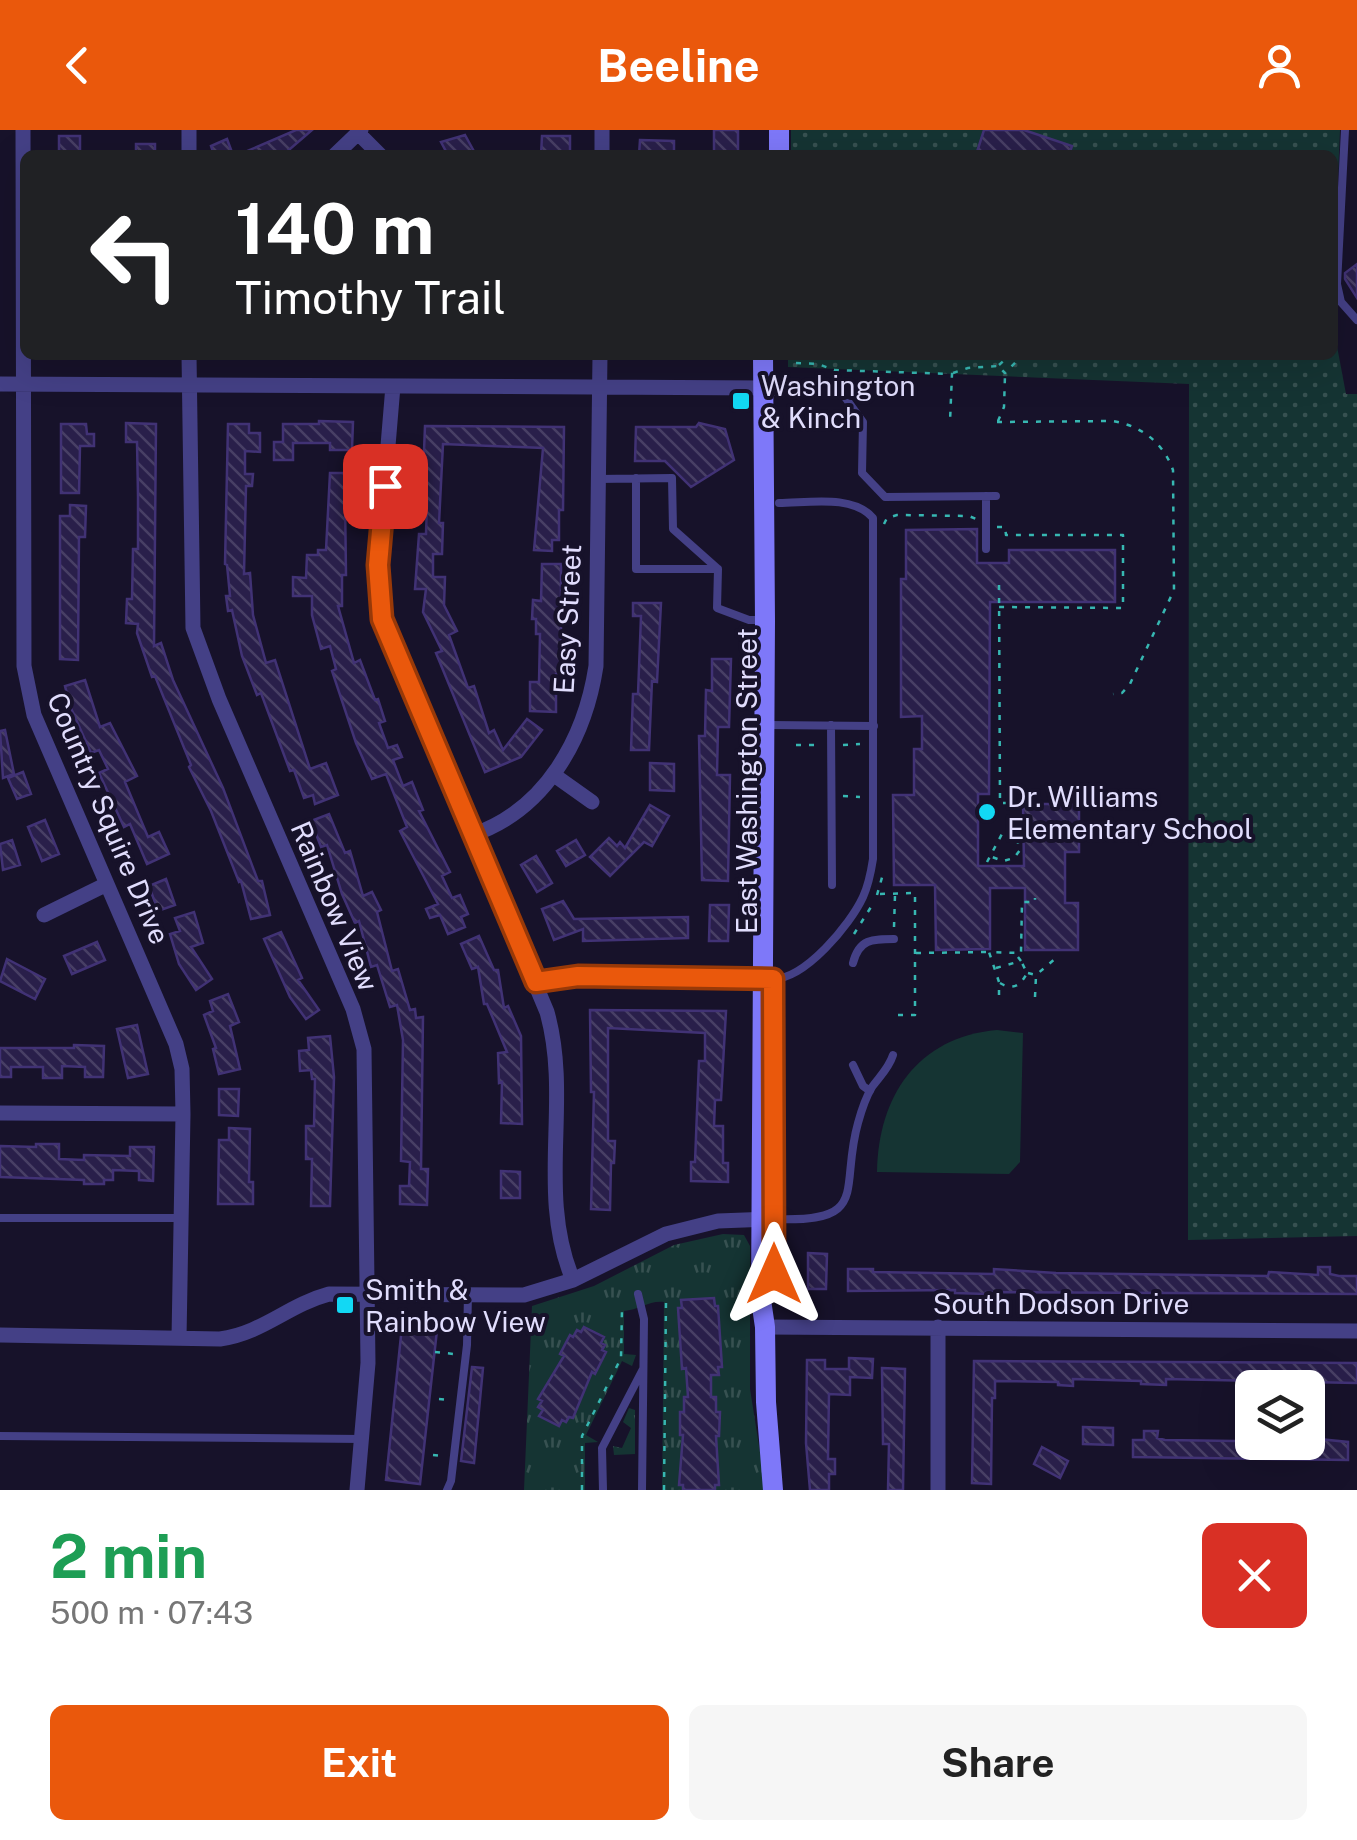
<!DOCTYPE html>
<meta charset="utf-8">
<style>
body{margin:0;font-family:"Public Sans",sans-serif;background:#f6f6f6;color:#222;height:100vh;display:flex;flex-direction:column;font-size:38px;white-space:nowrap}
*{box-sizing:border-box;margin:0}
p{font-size:32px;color:#767676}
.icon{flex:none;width:55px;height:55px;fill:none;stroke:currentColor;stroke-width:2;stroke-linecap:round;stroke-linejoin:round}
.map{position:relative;height:1360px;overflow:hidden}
.details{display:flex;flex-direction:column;background:#fff;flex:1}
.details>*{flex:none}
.top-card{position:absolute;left:20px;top:20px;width:1318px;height:210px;border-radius:15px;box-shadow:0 10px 40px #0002;background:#202124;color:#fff;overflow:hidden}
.tools{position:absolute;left:1235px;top:1240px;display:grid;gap:20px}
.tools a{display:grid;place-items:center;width:90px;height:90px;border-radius:15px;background:#fff;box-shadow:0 10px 40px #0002;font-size:50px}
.pin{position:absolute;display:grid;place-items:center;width:85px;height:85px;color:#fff;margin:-42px;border-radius:20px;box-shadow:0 5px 15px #0006}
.me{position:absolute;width:110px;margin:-55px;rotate:0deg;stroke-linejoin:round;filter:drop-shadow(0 0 8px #0008)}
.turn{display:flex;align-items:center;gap:35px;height:210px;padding:0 50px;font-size:45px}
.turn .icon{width:130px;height:130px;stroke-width:2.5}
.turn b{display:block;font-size:70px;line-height:85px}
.round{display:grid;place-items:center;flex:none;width:105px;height:105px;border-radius:15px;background:#f6f6f6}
.overview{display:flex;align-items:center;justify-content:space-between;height:170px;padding:0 50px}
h1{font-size:60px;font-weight:700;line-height:75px;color:#1e9e55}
.primary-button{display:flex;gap:20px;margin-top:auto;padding:20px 50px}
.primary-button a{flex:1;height:115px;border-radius:15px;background:#ea580c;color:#fff;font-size:40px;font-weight:700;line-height:115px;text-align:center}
.primary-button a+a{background:#f6f6f6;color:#222}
header{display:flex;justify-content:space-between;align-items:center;height:130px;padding:0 50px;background:#ea580c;color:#fff;font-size:45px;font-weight:700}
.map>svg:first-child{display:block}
.grass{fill:url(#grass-tufts)}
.park{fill:url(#park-dots)}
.garden{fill:#153433}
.building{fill:url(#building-back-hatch);stroke:#413275;stroke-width:2.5}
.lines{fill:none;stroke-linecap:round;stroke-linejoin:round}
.path{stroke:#37b7b2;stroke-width:2.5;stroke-dasharray:5 8;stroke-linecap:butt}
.lane{stroke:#444086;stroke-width:8}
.street{stroke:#444086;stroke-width:15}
.secondary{stroke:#7e78f9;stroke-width:20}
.route-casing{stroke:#983908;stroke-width:25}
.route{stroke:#ea580c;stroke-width:18}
.poi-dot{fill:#12d8f4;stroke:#17122a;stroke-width:4}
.labels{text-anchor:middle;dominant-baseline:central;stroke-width:8;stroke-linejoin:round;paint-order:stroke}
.poi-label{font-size:28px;fill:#e1ddfd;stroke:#17122a;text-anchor:start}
.street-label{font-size:28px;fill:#e1ddfd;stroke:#17122a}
</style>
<header><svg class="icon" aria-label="back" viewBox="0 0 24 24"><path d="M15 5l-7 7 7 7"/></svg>Beeline<svg class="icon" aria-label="person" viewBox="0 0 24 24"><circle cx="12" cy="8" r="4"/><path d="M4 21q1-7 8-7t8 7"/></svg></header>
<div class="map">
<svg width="1357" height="1360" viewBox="0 0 1357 1360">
<defs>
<pattern id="grass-tufts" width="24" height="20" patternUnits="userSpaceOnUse" patternTransform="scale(2.5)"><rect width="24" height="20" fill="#153433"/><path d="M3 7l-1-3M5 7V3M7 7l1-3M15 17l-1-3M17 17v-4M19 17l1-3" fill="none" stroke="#375151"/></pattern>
<pattern id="park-dots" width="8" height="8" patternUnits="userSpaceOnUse" patternTransform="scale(2.5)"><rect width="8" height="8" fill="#153433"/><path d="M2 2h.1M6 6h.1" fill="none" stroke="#375151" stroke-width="1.8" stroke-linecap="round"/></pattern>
<pattern id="building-back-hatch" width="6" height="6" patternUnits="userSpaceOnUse" patternTransform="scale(2.5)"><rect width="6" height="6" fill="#291f4a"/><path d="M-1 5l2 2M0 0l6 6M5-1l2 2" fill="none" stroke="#483f65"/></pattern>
</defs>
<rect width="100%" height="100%" fill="#17122a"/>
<path class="grass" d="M723,1104l21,1 6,11v143l16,101h-104l2,-188c-14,-2 -26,8 -40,9v43l12,1 -4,11 -10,-5 -36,74 12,7 -13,1v47h-61l8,-184 62,-20 80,-41z
M629,1278l6,2v44l-21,1 -1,-9 9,2 9,-20 -8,-6z"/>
<path class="park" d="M791,0h549l-7,161 -1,-136h-541z
M1333,195l13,69h11v842l-169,4 1,-856 -401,-17v-12h544z"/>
<path class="garden" d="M997,900l26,3 -3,129 -11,12 -132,-2c1,-75 40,-135 120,-142z"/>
<path class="building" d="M296,0h16l-29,25h-45z
M714,0h24v25h-24z
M984,0h40l48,16 -3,9h-93z
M465,5l11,20h-28l-7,-13z
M59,6h21v19h-21z
M542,6h28v19h-29z
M227,9l6,16h-19l-3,-9z
M640,10l34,1v14h-35z
M136,14h19v11h-19z
M1357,134v34l-12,-19v-6z
M319,291l34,1 -1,28h-22v-7h-37v17h-19v-18h9v-18h36z
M126,293l30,1 -2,222 7,-3 12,37 50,108 35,93h4l8,34 -19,4 -10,-38 -2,1 -28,-71 -22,-44 2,-2 -36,-89 -3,1 -15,-44 1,-9 -12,-1 1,-24h5l1,-50h5v-53l-1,-54h-11z
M699,293l26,6 9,31 -43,27 -26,-26h-30l1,-34h60z
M61,294h25l1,10h7v12h-14l-1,47h-18z
M228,294h21v9h11v19l-15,-1v23h8l-1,12h-6l-2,88 6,-1 3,42 13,48 9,-3 35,109 16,-6 12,32 -23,9 -2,-9 -9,3 -10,-28 -4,1 -29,-78 -4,2 -15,-39 -10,-46 -4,1 -2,-15h4l-3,-31 -2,-1z
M425,296l139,1 -1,83h-4v30h-7v11l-18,-1 9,-102 -100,-4 -4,79h4l-1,31h-9v23h12l-1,28 13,26 -8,4 19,53 6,-2 15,47 5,-3 9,20 24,-31 15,11 -21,27 -36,15 -49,-119 6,-2 -19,-39 3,-23h-11l4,-55h7l1,-32h-5z
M330,343h20l-1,22h-4l1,80h-4v31h-4l16,57 6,-3 15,40 3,-1 7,22 -6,2 9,25 9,-3 5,12 -9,3 10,26 9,-4 11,28 -4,1 31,61 -8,4 10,22 8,-3 8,19 -7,3 4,10 -17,7 -8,-19 -10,3 -4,-9 12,-5 -38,-73 7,-4 -21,-53 -14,5 -16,-36 -24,-72 4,-2 -6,-23 -9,3 -9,-34v-19h-19v-19l13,1 1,-23h11v-5h8z
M70,375l16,1 -1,31h-6l-1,123 -18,-1v-143h10z
M977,399v34h32v-13h106v52h-125l-1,192h-11v72h46l-1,-62h56v48h-14v51h13v47h-53v-62h-35v61l-54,1 -1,-65h-41l-1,-90h21v-46h8v-33l-21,1v-138h5v-49z
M542,434h19v110h-5v38l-26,-1v-29h9l1,-48h-4v-15h-4l1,-19 8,1z
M633,473h28l-4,79 -5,-1 -3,69h-18l2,-56h5l3,-78h-8z
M712,529h19l-2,68h-11l-1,48h13l-2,106 -26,-1 -3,-144h6l1,-46 6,1z
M85,550l15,47 10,-4 27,53 -12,6 23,55 11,-5 10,22 -22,10 -17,-40 -6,3 -25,-54 9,-4 -9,-19 -8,3 -21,-47 -5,-20z
M5,600l9,44 -11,4 -3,-47z
M650,633l24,1v27l-24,-1z
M23,642l8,22 -14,5 -9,-21z
M650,675l19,11 -17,30 -8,-4 -34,34 -20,-19 19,-19 8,8 3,-4 5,6z
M329,684l16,39 5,-2 13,45 9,-4 9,18 -4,2 15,59 6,-2 12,41 5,-1 1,9 7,-1 -2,152h7l-1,36 -27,-1v-18h9l1,-24 -9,-1 2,-121 -6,-35 -7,2 -13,-42 -6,2 -12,-46 -4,2 -13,-29 -15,-49 -6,2 -10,-26z
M45,690l14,34 -17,7 -14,-34z
M12,710l8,25 -17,5 -3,-26z
M576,710l9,15 -19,11 -9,-15z
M536,726l16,27 -15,9 -16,-27z
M166,749l9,26 -17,6 -9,-25z
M563,771l11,18 114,-2v21l-105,3v-12l-29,11 -12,-31z
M710,775h19l-1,36h-19z
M194,782l9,31 -12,4 21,32 -16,11 -17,-26 -9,-30 10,-3 -5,-13z
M281,802l21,46 -4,2 21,30 -13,9 -16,-22 -26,-58z
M479,806l15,34h4l6,38 4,-2 13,30 1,88 -21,-1 1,-41 -3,1 -1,-30 9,-1 -20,-48h-3l-6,-37 -6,2 -11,-25z
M97,812l8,18 -33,14 -8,-18z
M7,829l38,20 -10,20 -35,-18z
M228,864l11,28 -9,4 10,43 -21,5 -6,-25 3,-1 -12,-33 9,-4 -3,-10z
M590,880l136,1 -5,89h-6l-1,26h9v37h5v19l-37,-1v-19h4l4,-101h6v-28l-97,-5v113h7l-1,22h-3l-1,47 -19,-1 3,-117h-3z
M137,895l11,49 -20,4 -11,-49z
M330,906l4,41 -4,129h-19l1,-47h-6v-33h8l1,-47h-3l-1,-9 -11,1 -1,-20 10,-1 -1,-12z
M74,915l30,1 -1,31h-18v-10l-23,-1v12h-19v-11h-32v10h-11v-29h74z
M219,959h20l-1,27 -19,-1z
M229,998l21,1 -1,53h4v22h-35l1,-64h10z
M36,1014h23v15l25,1v-5l46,1v-9h24l-1,34 -14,-1v-9l-26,-1v10h-9v4h-20v-4l-84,-3v-31l36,1z
M501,1041l19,1v26h-19z
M808,1123l19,1 -1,35h-18z
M1318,1137h12v7l9,2h18v18l-371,-2v2l-31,-1v-3l-107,1v-22h25v3l121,2v-5l62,4 212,3 1,-4 49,3z
M714,1168l1,8h3l4,61h-4l1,8h-8v22h5v15h4l-1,24h-3l3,49h-4v5h-32v-5h-4l4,-50h-3v-23h4v-15h4l-2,-29 -4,1 -4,-61h4l-1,-8z
M402,1196l35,4 -17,154 -34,-4z
M584,1197l20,10 -3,6 4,2 -3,5 4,2 -11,22 -3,-2 -19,46 -4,-1 -3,5 -4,-2 -3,6 -20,-10 4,-6 -5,-3 4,-6 -4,-2 26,-43 -4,-2 10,-19 3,2 4,-7 4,2z
M849,1228l24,1 -1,19 -22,-1v18l-21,-1 -1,65h7v15h-6v16h-19l-4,-47 1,-83h18v9h24z
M974,1231l383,2v20l-191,-4v6l-25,-1v-3l-68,-2v7l-15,-1v-3l-63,-1v17h-3l-1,86 -19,-1z
M472,1237l11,1 -9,95 -13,-2z
M882,1238l23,1 -2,121h-15l1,-46h-6z
M1083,1297l30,1v17l-30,-1z
M1144,1301h14l-1,7 8,2 143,2v-4l40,4v18l-215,-3v-17h11z
M1042,1317l26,14 -8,17 -26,-14z"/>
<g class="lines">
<path class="path" d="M796,233l22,1 16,6 118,4 -2,48
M999,235l11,-10
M953,243l15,-5 30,-2 7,7 15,-15 -2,-3
M998,291l6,-14 1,-32
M997,292l116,-1c28,5 50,21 60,49l1,120 -44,94 -8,9 -9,1
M884,394l3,-6 10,-3 72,1 7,3
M997,397h8l1,8h117v73l-124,-1
M999,455l1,218h38
M796,615h24
M843,615l17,-1
M843,666l17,1
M1016,673l4,13 -4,16
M987,732l16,-30 12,1 5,17 -6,8 -11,3 -11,-4
M880,764l35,-1v122h-22
M877,765l6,-21
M894,797l1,-32
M854,804l17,-27
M916,823l72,-1
M996,838l25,-7 -6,-8
M1028,843l8,2 20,-17
M1000,853c13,8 21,2 27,-10l-6,-12
M999,865v-13l-10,-30 32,1 1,-51h13v-4
M1035,867l1,-21
M435,1222l19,2
M439,1269l10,1
M433,1325l9,1
M582,1360v-54l39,-78 1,-49
M664,1360l2,-189"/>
<path class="lane" d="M1345,0l-8,154 4,18 16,18
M778,258h44l20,5 21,29 -1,51 23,24 111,-1
M636,348v91h82
M598,349l74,-1 1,51 45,40 -1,39 32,12h13
M986,366v53
M769,595l105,1
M831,595l1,160
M853,833c6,-24 19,-24 41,-24
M773,849c32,0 77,-54 90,-82 5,-11 8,-25 10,-38v-341c-20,-24 -66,-15 -94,-15
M853,935l10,21 7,5
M0,1088h180
M773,1089c99,4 66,-29 85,-96 3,-11 8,-26 14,-36 8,-11 17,-19 21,-32
M638,1164l6,25 -2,171
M0,1306l363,3
M447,1360l4,-9 16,-136 1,-52
M603,1360l-1,-42 41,-79"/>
<path class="street" d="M23,0l1,536 10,49 142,329 6,25 1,45 -4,224
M189,0v25
M358,3l22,22
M335,25l26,-25
M602,25v-25
M189,225l4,273 26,71 134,310 11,40 4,314 -11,127
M0,254l778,4
M393,256l-15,179 4,54 165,393c25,89 -11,180 26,268
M554,645l38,27
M472,705c74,-25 113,-97 124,-169l4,-311
M44,785l63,-31
M536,852l42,-6 195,3
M0,983l183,1
M765,1197l592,4
M0,1205l220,4c43,-6 68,-34 109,-45l195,1 49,-15 93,-46 52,-13 55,-2
M938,1360v-163"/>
<path class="secondary" d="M779,25v-25
M763,225l2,266 -4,679 4,27 1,75 7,88"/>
</g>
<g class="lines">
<defs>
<path id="route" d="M385,356l-7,79 4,54 154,363 42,-6 195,3 1,295"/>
</defs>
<use href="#route" class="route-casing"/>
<use href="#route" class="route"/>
</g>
<g class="poi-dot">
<rect x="731" y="261" width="20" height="20" rx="5"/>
<circle cx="987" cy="682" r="10"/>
<rect x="335" y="1165" width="20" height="20" rx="5"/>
</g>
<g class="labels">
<g class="poi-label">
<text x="761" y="255">Washington<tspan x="761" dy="32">&amp; Kinch</tspan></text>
<text x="1007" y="666">Dr. Williams<tspan x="1007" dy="32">Elementary School</tspan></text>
<text x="365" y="1159">Smith &amp;<tspan x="365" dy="32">Rainbow View</tspan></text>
</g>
<g class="street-label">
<text transform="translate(567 489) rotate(-87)">Easy Street</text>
<text transform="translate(746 651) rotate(-90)">East Washington Street</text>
<text transform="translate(109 688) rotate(67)">Country Squire Drive</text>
<text transform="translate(335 776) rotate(67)">Rainbow View</text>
<text x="1061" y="1173">South Dodson Drive</text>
</g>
</g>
</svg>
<div class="tools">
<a><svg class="icon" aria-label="layers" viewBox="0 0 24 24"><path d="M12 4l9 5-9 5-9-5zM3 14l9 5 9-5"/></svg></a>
</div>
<div class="pin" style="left:385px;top:356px;background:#d93025"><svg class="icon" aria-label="arrive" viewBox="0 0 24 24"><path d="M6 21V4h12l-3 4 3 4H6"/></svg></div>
<svg class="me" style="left:774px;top:1144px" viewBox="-20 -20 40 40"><path d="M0-17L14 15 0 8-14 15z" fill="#ea580c" stroke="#fff" stroke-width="4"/></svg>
<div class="top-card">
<div class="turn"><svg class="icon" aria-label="left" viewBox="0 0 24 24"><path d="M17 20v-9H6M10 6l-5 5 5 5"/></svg><div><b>140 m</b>Timothy Trail</div></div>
</div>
</div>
<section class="details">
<div class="overview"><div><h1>2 min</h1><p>500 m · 07:43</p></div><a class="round" style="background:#d93025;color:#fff"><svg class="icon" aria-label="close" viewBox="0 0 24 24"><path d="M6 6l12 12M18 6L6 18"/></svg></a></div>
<div class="primary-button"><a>Exit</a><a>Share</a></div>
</section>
